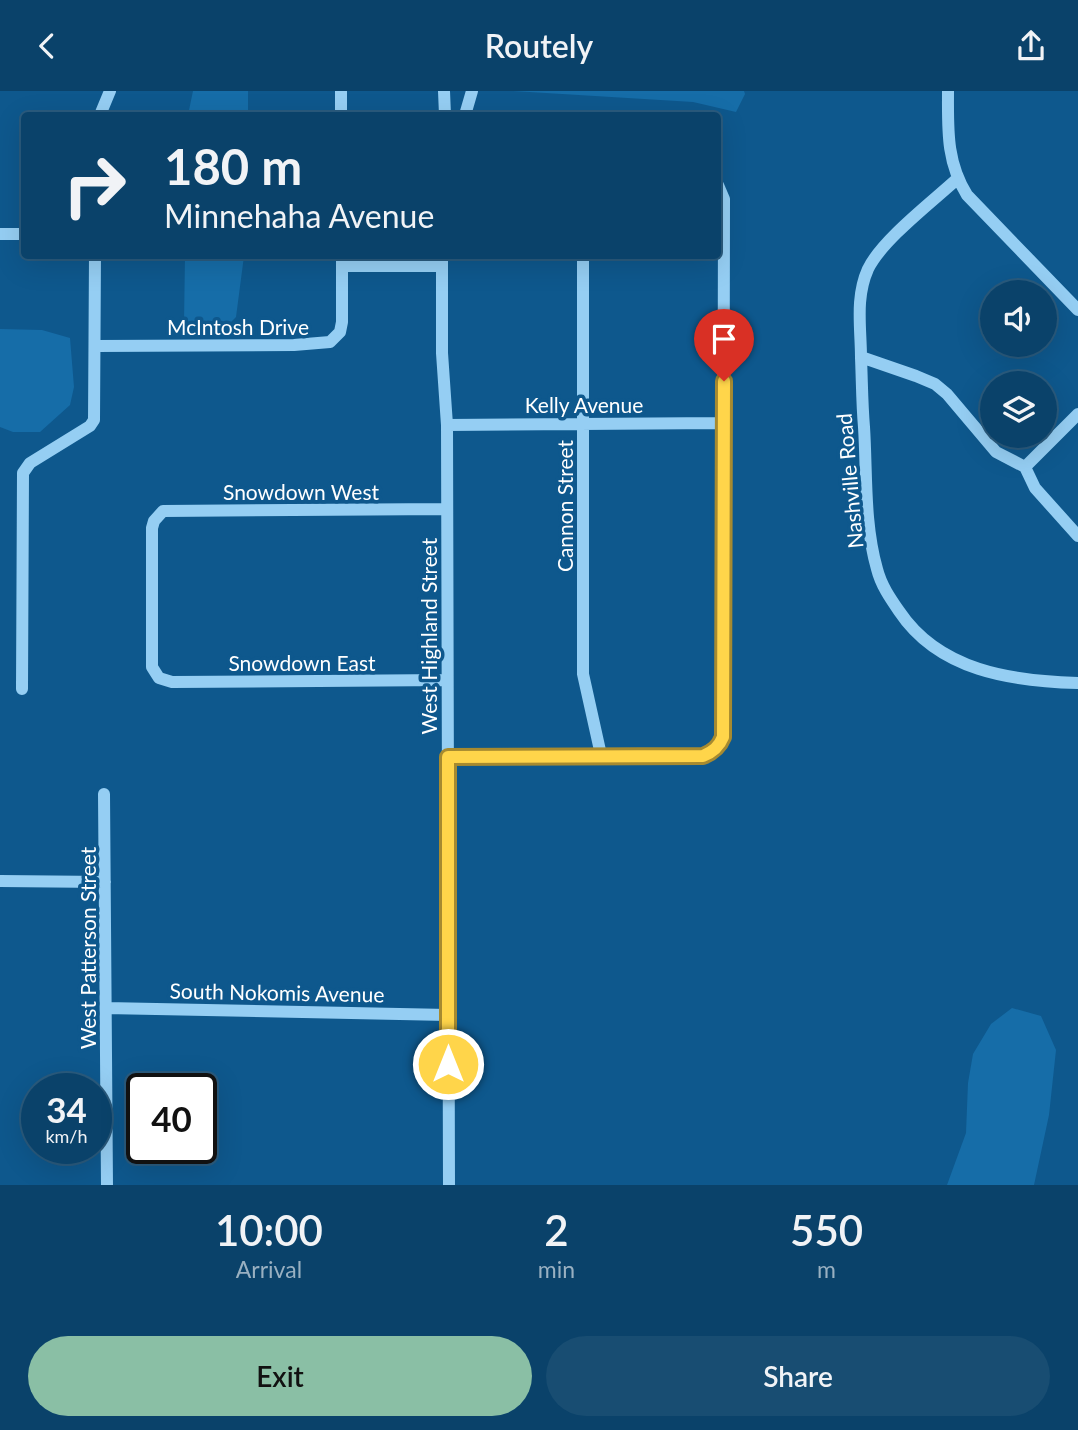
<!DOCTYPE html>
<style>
body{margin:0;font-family:Lato,sans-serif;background:#184d72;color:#f1f3f6;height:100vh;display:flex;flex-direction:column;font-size:26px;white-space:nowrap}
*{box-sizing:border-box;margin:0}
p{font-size:23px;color:#99b0c1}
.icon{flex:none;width:38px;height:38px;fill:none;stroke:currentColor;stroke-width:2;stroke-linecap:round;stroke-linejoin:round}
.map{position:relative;height:1094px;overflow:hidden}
.panel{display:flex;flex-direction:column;background:#0a426a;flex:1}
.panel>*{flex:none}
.banner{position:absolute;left:21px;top:21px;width:700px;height:147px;border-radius:7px;box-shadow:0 7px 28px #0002,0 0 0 2px #2a5b7e;background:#0a426a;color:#f1f3f6;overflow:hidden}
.tools{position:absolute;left:980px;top:189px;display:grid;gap:14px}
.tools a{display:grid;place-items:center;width:77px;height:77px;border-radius:50%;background:#0a426a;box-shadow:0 7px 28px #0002,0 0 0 2px #2a5b7e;font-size:35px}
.speed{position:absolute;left:21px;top:982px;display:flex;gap:14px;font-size:35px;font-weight:700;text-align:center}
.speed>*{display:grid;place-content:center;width:91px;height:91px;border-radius:50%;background:#0a426a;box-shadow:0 7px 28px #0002,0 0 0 2px #2a5b7e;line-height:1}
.speed small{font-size:18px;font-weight:400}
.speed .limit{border:4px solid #111;border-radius:10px;background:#fff;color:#111}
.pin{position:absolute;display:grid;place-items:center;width:60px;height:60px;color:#fff;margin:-72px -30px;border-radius:50% 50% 50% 0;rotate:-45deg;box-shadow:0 0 7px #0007}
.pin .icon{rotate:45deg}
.me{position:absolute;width:77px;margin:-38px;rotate:0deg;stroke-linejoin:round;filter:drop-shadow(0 0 5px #0008)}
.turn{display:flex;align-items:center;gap:24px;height:147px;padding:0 28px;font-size:32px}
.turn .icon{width:91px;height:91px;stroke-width:2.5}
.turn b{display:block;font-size:49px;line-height:60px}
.eta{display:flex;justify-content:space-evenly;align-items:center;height:119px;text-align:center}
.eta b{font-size:42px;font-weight:600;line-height:49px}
.primary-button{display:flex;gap:14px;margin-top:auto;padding:14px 28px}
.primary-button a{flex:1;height:80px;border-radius:42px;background:#8abfa5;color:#111;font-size:28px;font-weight:600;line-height:80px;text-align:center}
.primary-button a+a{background:#184d72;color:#f1f3f6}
header{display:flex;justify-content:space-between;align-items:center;height:91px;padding:0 28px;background:#0a426a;font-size:32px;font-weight:600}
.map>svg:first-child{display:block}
.green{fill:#166da8}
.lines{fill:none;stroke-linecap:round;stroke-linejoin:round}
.minor{stroke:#95cef3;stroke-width:12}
.route-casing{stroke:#a68a30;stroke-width:18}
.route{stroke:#ffd54a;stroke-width:12}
.labels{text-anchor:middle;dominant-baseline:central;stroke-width:7;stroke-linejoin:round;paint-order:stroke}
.street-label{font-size:21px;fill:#fff;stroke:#0e588d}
</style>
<header><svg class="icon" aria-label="back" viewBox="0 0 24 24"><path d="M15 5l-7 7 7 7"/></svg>Routely<svg class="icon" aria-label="share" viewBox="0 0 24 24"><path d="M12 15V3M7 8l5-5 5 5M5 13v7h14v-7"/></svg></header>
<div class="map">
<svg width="1078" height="1094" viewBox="0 0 1078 1094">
<rect width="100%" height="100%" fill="#0e588d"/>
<path class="green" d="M193,0h55v24h-60z
M513,0h231l1,3 -9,18 -43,-10z
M185,165h59l-8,61 -7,7 -45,-1z
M0,238l42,1 28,8 4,49 -4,18 -30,27h-27l-13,-5z
M1012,917l29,8 15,34 -7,65 -15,70h-87l19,-52 2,-50 5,-29 18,-30z"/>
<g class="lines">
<path class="minor" d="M341,0v24
M444,0l1,24
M948,0c0,38 -2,70 19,104l111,115
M100,24l10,-24
M465,24l7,-24
M957,88c-25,23 -75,61 -89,90 -13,29 -7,59 -7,89 1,23 1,46 3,69 3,47 0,97 13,142 4,16 13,29 22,42 40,60 112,70 179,72
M0,143h24
M442,164v98l5,72 2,760
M583,164v419l18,81
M342,175h100
M96,255l198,-1 36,-3 10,-10 2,-10v-67
M861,266l55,19 19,8 12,10 49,58 29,15 10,21 43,48
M447,334l275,-2
M1025,376l53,-53
M447,418l-284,2 -9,10 -2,7v139l7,11 13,4 275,-2
M22,598l1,-216 7,-10 60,-37 4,-6 1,-165
M448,665h255c10,-4 16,-9 20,-19l1,-538 -6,-14
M104,703l3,391
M0,790l105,1
M106,917l342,7"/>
</g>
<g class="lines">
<defs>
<path id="route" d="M448,973v-307l255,-1c10,-4 16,-9 20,-19l1,-356"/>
</defs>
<use href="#route" class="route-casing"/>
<use href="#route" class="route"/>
</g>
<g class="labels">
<g class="street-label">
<text x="238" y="235">McIntosh Drive</text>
<text x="584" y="313">Kelly Avenue</text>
<text transform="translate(849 390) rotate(-95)">Nashville Road</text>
<text x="301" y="400">Snowdown West</text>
<text transform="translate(564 415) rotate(-90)">Cannon Street</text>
<text transform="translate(428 545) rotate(-90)">West Highland Street</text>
<text x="302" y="571">Snowdown East</text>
<text transform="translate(87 857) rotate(-90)">West Patterson Street</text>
<text transform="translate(277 901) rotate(1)">South Nokomis Avenue</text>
</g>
</g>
</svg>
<div class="tools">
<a><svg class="icon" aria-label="sound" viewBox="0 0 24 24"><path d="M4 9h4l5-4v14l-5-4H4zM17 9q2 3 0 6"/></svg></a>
<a><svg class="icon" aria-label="layers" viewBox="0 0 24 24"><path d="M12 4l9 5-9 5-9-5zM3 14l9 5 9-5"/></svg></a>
</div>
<div class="speed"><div>34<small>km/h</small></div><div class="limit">40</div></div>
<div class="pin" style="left:724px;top:290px;background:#d93025"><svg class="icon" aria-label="arrive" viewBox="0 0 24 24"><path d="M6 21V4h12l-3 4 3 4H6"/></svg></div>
<svg class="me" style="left:448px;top:973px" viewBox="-20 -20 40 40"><circle r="17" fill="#ffd54a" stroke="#fff" stroke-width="3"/><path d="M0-11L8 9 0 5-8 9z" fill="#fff"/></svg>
<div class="banner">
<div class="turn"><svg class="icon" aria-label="right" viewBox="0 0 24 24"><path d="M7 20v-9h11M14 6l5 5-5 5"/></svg><div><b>180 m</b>Minnehaha Avenue</div></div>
</div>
</div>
<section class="panel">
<div class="eta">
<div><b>10:00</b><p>Arrival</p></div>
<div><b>2</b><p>min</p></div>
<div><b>550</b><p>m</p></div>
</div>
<div class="primary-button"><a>Exit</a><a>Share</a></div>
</section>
